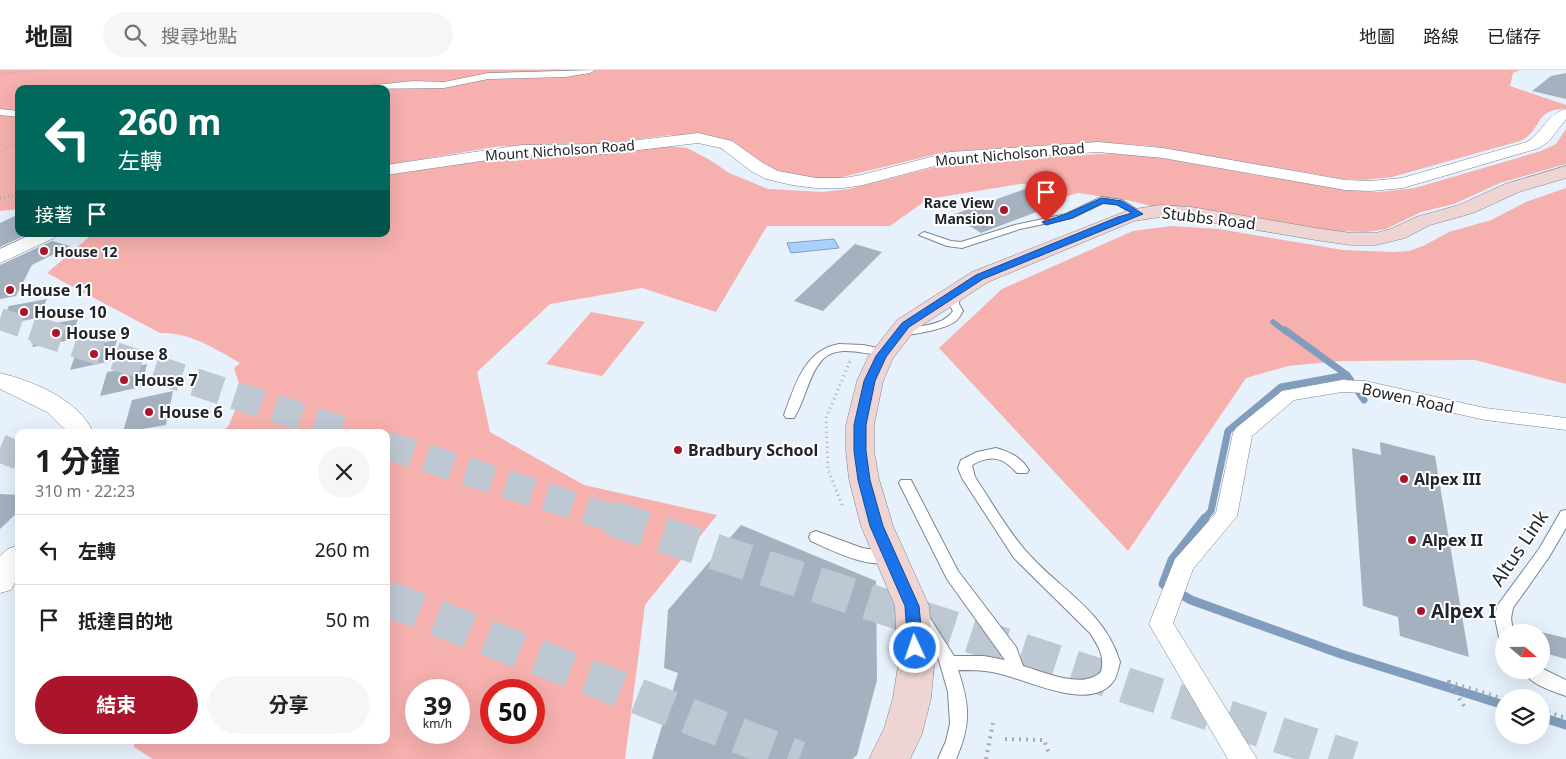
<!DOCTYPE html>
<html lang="zh-TW">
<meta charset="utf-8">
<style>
body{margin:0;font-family:"Noto Sans","Noto Sans TC",sans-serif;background:#f6f6f6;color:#202124;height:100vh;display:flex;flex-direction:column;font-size:19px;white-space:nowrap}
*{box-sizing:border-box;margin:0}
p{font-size:16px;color:#757577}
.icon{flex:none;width:28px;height:28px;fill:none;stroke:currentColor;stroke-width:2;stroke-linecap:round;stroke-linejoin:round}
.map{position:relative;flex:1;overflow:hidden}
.details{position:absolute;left:15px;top:359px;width:375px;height:315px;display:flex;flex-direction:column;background:#fff;border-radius:10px;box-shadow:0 5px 20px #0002}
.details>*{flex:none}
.top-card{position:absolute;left:15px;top:15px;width:375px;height:152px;border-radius:10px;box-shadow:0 5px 20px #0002;background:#00695c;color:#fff;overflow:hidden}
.needle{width:32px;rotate:110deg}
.buttons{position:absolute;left:1495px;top:554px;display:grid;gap:10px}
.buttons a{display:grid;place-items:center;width:55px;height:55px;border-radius:50%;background:#fff;box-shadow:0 5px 20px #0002;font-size:25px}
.speed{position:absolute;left:405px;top:609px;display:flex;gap:10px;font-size:25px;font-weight:700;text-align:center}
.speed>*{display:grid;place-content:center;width:65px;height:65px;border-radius:50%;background:#fff;box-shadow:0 5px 20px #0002;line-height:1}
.speed small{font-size:12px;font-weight:400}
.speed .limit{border:8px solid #d22;background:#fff;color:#111}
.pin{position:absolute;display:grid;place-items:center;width:42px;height:42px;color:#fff;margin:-51px -21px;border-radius:50% 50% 50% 0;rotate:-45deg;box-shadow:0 0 5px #0007}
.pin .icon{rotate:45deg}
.me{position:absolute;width:55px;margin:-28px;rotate:357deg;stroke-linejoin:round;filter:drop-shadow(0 0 4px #0008)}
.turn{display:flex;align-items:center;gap:18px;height:105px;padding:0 20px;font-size:22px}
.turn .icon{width:65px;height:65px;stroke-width:2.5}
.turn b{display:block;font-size:35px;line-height:42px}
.then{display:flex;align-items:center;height:48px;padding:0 20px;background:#0003;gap:10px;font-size:19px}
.round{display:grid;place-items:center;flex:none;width:52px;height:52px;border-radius:26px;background:#f6f6f6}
.overview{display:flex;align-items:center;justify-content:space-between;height:85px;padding:0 20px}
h1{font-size:30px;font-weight:700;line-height:38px}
.primary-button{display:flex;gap:10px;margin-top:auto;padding:10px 20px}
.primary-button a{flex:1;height:58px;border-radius:30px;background:#ab152c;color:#fff;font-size:20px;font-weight:700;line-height:58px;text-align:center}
.primary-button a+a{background:#f6f6f6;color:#202124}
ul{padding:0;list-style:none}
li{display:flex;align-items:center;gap:15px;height:70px;padding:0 20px;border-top:1px solid #e0e0e0}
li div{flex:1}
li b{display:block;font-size:19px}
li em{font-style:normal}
header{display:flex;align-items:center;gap:30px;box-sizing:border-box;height:70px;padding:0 25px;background:#fff;border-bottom:1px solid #e0e0e0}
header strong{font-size:24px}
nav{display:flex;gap:28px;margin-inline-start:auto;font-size:18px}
.search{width:350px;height:45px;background:#f6f6f6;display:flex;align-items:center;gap:12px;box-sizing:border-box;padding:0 18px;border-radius:28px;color:#757577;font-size:19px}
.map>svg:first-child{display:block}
.green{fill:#f6b0ae;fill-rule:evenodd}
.water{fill:#a9d1fd;stroke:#809dbe}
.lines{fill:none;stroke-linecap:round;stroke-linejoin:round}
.stream-far2{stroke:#809dbe;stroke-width:5.5}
.stream-far1{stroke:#809dbe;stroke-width:7}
.stream{stroke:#809dbe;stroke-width:9}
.building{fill:#a5b1bf}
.trunk-tunnel-far2{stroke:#bec8d2;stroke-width:22;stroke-dasharray:22 11;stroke-linecap:butt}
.trunk-tunnel-far1{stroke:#bec8d2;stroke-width:28;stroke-dasharray:28 14;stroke-linecap:butt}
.trunk-tunnel{stroke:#bec8d2;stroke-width:36;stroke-dasharray:36 18;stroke-linecap:butt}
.service-casing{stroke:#7b8694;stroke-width:2}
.pedestrian-casing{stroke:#7b8694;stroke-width:1}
.minor-casing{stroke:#7b8694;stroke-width:1}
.secondary-casing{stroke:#7b8694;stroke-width:1}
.path-far3{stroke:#a3acb5;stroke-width:2;stroke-dasharray:0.5 2.5;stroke-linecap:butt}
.path-far2{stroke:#a3acb5;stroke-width:2.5;stroke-dasharray:1 3;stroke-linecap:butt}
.path-far1{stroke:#a3acb5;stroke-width:3;stroke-dasharray:1 4;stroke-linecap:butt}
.path{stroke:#a3acb5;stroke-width:4;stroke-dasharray:2 5;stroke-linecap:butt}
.service{fill:#fff;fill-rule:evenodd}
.pedestrian{fill:#fff;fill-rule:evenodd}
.minor{fill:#fff;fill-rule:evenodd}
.secondary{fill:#efd4d4;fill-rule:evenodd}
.route{fill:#1a73e8;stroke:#114b97}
.poi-dot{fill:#ab152c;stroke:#fff;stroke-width:2}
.labels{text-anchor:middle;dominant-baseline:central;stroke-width:4;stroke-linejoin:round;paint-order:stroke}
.far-street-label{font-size:14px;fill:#20252b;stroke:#fff}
.far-poi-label{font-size:14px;font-weight:bold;fill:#20252b;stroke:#fff;text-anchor:end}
.street-label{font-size:16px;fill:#20252b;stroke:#fff}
.poi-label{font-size:16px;font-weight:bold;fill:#20252b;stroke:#fff;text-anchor:start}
.near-street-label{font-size:19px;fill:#20252b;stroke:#fff}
.near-poi-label{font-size:19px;font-weight:bold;fill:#20252b;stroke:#fff;text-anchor:start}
</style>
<header>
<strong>地圖</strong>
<div class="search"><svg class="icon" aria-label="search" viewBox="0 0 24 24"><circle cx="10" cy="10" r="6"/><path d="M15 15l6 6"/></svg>搜尋地點</div>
<nav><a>地圖</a><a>路線</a><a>已儲存</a></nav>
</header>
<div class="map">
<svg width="1566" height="689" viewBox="0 0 1566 689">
<rect width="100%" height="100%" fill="#e6f1fc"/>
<path class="green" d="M0,0h1520l-7,3 -3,13 56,19v4c-34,0 -22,21 -46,32l-128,36 -28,3 -21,-1 -192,-33 -57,-4 -149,10 -107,26 -17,2 -42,-2 -78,-39 -31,-4 -84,11h-85l-115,19v-76h-367v120l-19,2z
M1566,59v35l-66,19 -46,21 -33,8 -35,17 -19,3 -31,-1 -177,-23 -32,-8 -49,-7 -11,3 -31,-12h-16l-92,15 -38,27h-123l-51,86 -74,-24 -92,16 -73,68 13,60 94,53 133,30 -72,90 -20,154h-472l-19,-12 1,-7h251v-308h-164l7,-7 13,-32 -8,-25 6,-5c-26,-15 -50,-31 -80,-30l-113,-60 42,-36 -1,-3h298v-60l114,-18h85l82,-10 20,2 23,12 19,13 39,16 55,3 26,-3 106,-27 164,-9 43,5 185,32 31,2 37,-4 126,-37 15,-7zM416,620h43v42h-43zM491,620h43v42h-43z
M1566,118v196l-91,-24 -135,1 -52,5 -42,12 -118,173 -189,-203 63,-59 131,-58 38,-5 48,3 124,21 50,2 16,-1 14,-5 26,-14 42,-12 35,-18z
M591,242l54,10 -43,54 -56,-12z"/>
<path class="water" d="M834,169l5,9 -48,5 -4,-10z"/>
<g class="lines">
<path class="stream-far2" d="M1273,252l13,10"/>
<path class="stream-far1" d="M1285,260l62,45 17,25
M1204,449l7,-8 17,-80 53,-44 66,-12"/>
<path class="stream" d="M1205,448l-33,42 -9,24 28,16 150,54 163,51
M1541,647l25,8"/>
</g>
<path class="building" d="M1566,3v26l-34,-8 19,-15z
M1025,119l30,16 -74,28 -29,-18z
M19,144v20l7,1 -26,12v-24z
M52,171l18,5 -38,19 -16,31 -16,3v-34z
M855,174l27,8 -59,59 -29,-10z
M47,229l-9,19 -38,7 9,-19z
M78,249l-7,21 -39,7 8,-21z
M117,270l-6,21 -41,9 8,-23z
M147,294l-6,23 -41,9 7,-24z
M173,321l-7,34 -43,7 9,-32z
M1380,372l55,14 34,201 -69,-21 -2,-19 -35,-11 -11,-158 29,7z
M0,424l19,1v16l-19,18z
M741,455l135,56 1,99 -20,75 -5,4h-200l26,-86 -14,-5 4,-58z
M1541,562l25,6v21l-25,-7z"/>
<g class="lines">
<path class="trunk-tunnel-far2" d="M0,249l39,13"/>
<path class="trunk-tunnel-far1" d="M35,260l313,102
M386,375l229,74
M0,378l19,8"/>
<path class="trunk-tunnel" d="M611,448l742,241
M386,528l413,161"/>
<defs>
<path id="service" d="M1102,127l20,3 22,14 -2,2h-6l-19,-12 -14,-1 -31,15 -52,11 -58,19 -15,-2 -28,-11 5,-3 27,9 10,1 54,-17 51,-11z
M955,219l5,3 -1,12 4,7c-3,5 -5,9 -10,12 -10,6 -44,14 -55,11l-2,-2 2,-2c18,-5 43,-2 55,-19l-4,-7 1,-12z
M839,274l24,1 25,5 2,2c-10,10 -48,-12 -67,7 -15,16 -17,40 -29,59h-8l-2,-3c11,-29 20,-65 55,-71z
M996,378c14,4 25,9 33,22l-2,3h-10c-14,-16 -26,-19 -45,-8l3,12c16,24 31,51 50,73 33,39 79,59 95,112 -2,7 -3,16 -8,21 -24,28 -82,-2 -111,-9 -14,-4 -28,-4 -43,-4 12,35 13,55 -2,89h-18l8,-18 4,-17 -2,-32 -10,-35 -24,-37 2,-5 6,-2 6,2 26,41h30l21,4 -58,-81 -48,-96 2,-3h10l47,91 58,76 7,19c22,6 59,24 78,6 4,-16 -2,-25 -11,-39l-76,-75 -52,-80 -4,-10 3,-8 16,-8z
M1566,440v18l-17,29 -36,51 -2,10 2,14h-9v6l-5,-1 -4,-19 2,-12 42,-57 22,-38z
M816,461l46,17 34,5 2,4 -2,4c-26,9 -61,-9 -85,-20l-2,-4 2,-4z
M1541,598l25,12v16c-14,-5 -37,-12 -43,-26h18z"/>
<path id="pedestrian" d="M595,0l-5,3 -25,4 -77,2 -44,9 -84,1 5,-3 48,-5 31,1 44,-9z
M0,39l19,2v6l-19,-2z
M1342,310l23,1 120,27 81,10v12l-81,-10 -120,-27 -23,-1 -48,8 -42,36 -15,80 -44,53 -20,54 84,136h-29l-79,-135 26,-65 41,-46 17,-80 3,-5 46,-37z"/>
<path id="minor" d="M1566,39v10l-17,22 -10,7 -136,40 -32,3 -26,-1 -182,-32 -65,-6 -148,10 -87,23 -19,3h-28l-24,-3 -26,-6 -15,-8 -30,-23 -23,-5 -93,11 -83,1 -136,20v-10l136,-20 83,-1 93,-11 34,8 31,22 15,8 38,7h28l17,-3 89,-23 148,-10 65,6 182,32 26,1 31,-3 125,-36c16,-10 20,-28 39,-33z
M32,164h25l-3,4 -54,25v-14z
M0,303c33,8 79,27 93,59h-25l-21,-20 -47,-23z
M19,475v30l-8,15 -11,3v-37l8,-7z"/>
<path id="secondary" d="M1566,96v12l-47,14 -46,21 -43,12 -25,13 -29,7h-25l-29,-4 -131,-22 -31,-2 -26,4 -146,61 -73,48 -22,28 -10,23 -9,44v26l5,28 14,47 36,80 5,60 -3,32 -9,36 -12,25h-41l15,-30 9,-31 5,-32 -2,-37 -1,-23 -34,-80 -12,-47 -3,-28v-26l11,-44 11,-24 29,-37 75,-48 157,-62 31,-5 31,2 131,22 29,4h25l15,-4 25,-12 43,-12 46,-21z"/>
</defs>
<use href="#service" class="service-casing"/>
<use href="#pedestrian" class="pedestrian-casing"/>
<use href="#minor" class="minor-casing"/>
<use href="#secondary" class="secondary-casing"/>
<path class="path-far3" d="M0,4l44,-4
M0,83l10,-7 9,-3"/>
<path class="path-far2" d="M0,128l19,-3"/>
<path class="path-far1" d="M842,435l-14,-35 -2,-52 24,-57"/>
<path class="path" d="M1464,636l-15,-24 55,17
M1541,640l25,8
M1005,669l39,1 6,16
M986,689l7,-36"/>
<use href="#service" class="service"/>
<use href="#pedestrian" class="pedestrian"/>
<use href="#minor" class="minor"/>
<use href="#secondary" class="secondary"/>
</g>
<path class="route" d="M1102,128l20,3 21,13 -160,65 -74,48 -23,30 -11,24 -9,44v26l4,29 13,46 36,80 4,42 -3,4 -5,2 -5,-2 -2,-4 -3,-42 -35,-80 -12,-46 -4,-29v-26l10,-44 12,-25 26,-33 74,-48 142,-58 14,-4 -15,-8 -14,-2 -31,15 -26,7 -4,-3 24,-8z"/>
<g class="poi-dot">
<circle cx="1004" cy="140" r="5"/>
<circle cx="44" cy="181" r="5"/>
<circle cx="10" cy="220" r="5"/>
<circle cx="24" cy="242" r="5"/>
<circle cx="56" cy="263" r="5"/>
<circle cx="94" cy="284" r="5"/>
<circle cx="124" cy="310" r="5"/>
<circle cx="149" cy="342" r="5"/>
<circle cx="678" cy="380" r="5"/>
<circle cx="1404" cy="409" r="5"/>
<circle cx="1412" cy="470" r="5"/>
<circle cx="1421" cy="541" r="5"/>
</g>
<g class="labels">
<g class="far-street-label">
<text transform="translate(560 80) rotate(-4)">Mount Nicholson Road</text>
<text transform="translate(1010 84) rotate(-5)">Mount Nicholson Road</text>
</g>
<g class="far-poi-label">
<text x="994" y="132">Race View<tspan x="994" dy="16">Mansion</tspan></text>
<text x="54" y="181" text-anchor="start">House 12</text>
</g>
<g class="street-label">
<text transform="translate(1209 148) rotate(7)">Stubbs Road</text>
<text transform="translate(1408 328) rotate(12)">Bowen Road</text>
</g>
<g class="poi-label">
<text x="20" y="220">House 11</text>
<text x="34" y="242">House 10</text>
<text x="66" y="263">House 9</text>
<text x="104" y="284">House 8</text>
<text x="134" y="310">House 7</text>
<text x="159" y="342">House 6</text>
<text x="688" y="380">Bradbury School</text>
<text x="1414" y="409">Alpex III</text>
<text x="1422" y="470">Alpex II</text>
</g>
<g class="near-street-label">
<text transform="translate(1519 478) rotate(-56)">Altus Link</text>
</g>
<g class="near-poi-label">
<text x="1431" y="541">Alpex I</text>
</g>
</g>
</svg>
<div class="buttons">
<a><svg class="needle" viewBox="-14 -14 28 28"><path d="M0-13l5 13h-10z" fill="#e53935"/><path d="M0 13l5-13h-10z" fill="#757577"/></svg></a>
<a><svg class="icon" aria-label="layers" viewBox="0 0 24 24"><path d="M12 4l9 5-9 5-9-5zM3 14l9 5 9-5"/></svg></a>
</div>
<div class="speed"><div>39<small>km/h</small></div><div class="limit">50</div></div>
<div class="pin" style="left:1046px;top:152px;background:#d93025"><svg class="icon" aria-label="arrive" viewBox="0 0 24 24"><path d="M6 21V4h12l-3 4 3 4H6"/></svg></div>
<svg class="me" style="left:915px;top:578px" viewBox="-20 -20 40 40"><circle r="17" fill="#1a73e8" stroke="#fff" stroke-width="3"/><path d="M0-11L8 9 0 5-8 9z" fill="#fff"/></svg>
<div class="top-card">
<div class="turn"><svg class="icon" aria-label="left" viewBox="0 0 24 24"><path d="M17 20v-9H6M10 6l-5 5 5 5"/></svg><div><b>260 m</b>左轉</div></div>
<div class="then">接著<svg class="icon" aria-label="arrive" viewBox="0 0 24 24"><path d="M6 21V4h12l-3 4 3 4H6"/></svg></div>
</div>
<section class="details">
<div class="overview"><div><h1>1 分鐘</h1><p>310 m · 22:23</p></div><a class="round"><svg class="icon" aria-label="close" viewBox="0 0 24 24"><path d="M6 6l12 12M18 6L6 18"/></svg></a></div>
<ul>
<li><svg class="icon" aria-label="left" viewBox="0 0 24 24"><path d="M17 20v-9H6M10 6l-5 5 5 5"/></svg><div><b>左轉</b></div><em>260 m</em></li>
<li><svg class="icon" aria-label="arrive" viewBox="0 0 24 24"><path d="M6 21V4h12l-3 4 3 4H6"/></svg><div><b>抵達目的地</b></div><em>50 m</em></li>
</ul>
<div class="primary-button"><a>結束</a><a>分享</a></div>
</section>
</div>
